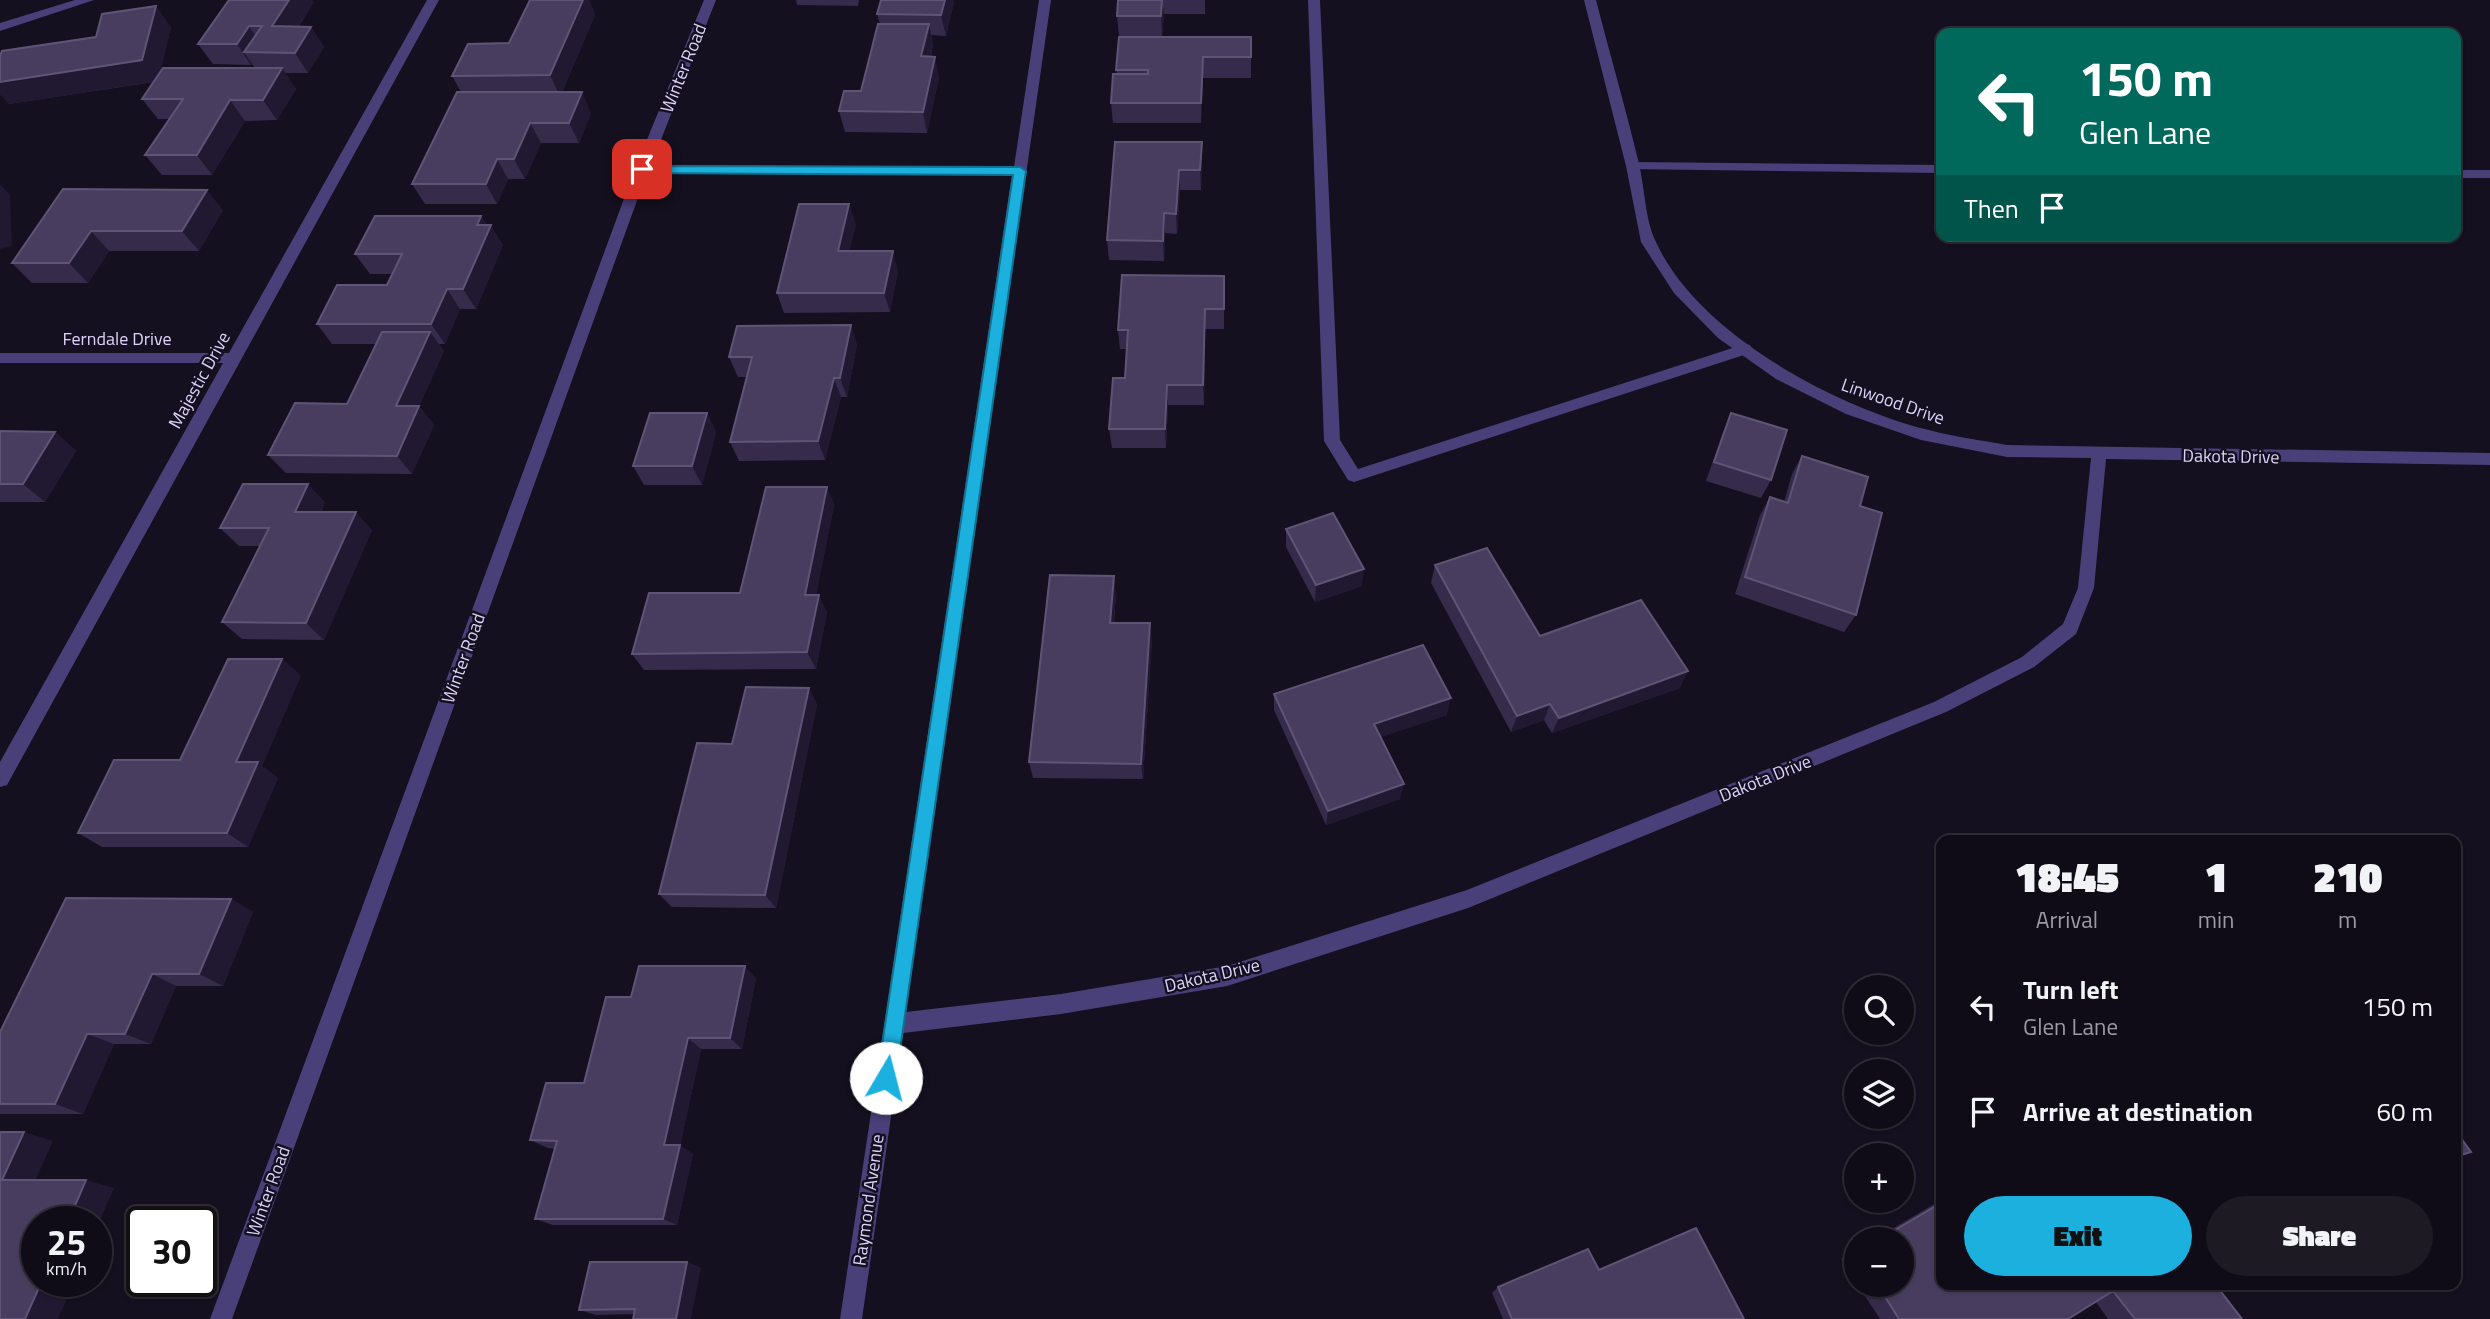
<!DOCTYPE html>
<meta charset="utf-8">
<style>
body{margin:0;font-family:"Titillium Web",sans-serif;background:#1d1a24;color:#f1f3f6;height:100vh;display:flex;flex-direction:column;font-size:26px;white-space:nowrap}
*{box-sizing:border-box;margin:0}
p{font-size:23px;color:#9b9ba1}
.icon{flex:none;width:38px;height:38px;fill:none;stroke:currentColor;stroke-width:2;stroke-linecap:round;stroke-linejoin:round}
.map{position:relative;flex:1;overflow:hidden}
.drawer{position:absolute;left:1936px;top:835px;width:525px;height:455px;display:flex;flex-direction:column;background:#0f0c17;border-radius:14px;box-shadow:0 2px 5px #0004,0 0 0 2px #2f2c36}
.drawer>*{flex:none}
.banner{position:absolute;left:1936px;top:28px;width:525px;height:214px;border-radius:14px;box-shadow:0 2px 5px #0004,0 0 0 2px #2f2c36;background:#00695c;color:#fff;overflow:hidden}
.fabs{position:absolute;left:1844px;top:975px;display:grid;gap:14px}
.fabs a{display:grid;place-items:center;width:70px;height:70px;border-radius:50%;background:#0f0c17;box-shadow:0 2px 5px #0004,0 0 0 2px #2f2c36;font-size:35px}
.speed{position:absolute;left:21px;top:1206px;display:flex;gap:14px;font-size:35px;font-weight:700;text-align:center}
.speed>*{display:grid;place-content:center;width:91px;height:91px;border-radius:50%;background:#0f0c17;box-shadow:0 2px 5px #0004,0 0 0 2px #2f2c36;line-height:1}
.speed small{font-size:18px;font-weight:400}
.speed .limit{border:4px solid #111;border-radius:10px;background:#fff;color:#111}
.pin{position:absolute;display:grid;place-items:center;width:60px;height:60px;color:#fff;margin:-30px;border-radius:14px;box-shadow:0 4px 10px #0006}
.me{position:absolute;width:77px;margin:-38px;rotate:8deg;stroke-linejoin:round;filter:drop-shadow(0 0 5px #0008)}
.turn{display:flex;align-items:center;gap:24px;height:147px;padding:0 28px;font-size:32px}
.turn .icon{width:91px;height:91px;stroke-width:2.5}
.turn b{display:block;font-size:49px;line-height:60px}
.then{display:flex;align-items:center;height:66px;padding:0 28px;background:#0003;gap:14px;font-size:26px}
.eta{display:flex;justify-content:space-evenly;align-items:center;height:119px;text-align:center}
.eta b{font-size:42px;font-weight:800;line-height:49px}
.button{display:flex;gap:14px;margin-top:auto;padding:14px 28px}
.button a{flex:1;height:80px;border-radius:42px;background:#1bb0de;color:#111;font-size:28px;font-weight:800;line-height:80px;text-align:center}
.button a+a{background:#1d1a24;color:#f1f3f6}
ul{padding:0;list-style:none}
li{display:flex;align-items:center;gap:21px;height:105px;padding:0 28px}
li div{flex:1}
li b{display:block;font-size:26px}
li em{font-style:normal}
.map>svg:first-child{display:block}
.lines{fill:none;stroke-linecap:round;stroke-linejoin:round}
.lane{fill:#4a4079;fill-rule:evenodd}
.street{fill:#4a4079;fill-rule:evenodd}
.wall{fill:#362b4b}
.shaded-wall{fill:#211832}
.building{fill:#483d5e;stroke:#5f5476;stroke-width:2}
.route{fill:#1bb0de;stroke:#127290;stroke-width:2}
.labels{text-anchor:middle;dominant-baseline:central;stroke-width:5;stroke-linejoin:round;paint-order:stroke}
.street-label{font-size:18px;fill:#ddd3fa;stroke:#14101f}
</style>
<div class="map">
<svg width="2490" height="1319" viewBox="0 0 2490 1319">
<rect width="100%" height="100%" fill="#14101f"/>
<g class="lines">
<path class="lane" d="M1308,0h12l20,440 18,29 387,-125 5,1 2,4 -2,4 -396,129 -6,-2 -24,-39z
M1633,162l308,3v8l-313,-4v-6z
M2455,170h35v8h-35z"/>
<path class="street" d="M75,0h19l-94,31v-8z
M427,0h12l-432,785 -7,2v-25l223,-399h-223v-10h229z
M704,0h12l-65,165 363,2 25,-167h12l-145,1012 155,-18 166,-28 240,-76 467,-188 88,-45 41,-33 15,-36 13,-130 -84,-1 -86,-17 -75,-26 -70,-35 -58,-41 -44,-45 -33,-51 -15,-76 -42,-166h12c14,55 30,109 43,164 6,25 6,56 17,78 41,91 179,165 273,188 25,7 52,10 78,15l483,8v12l-384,-6 -12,129 -18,46 -42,33 -88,45 -478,196 -241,78 -166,28 -158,19 -41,286h-22l172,-1144 -365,-2 -415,1146h-22l425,-1150z"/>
</g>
<path class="wall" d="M530,0h59l6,15 -33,77 29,21 -12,30h-38l-16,36h-17l-11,25h-72l-13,-20 49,-92 -9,-16 57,-33z
M796,0h63l-1,6 -61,-1z
M1118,0h87v14h-41l-2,22h-43l-2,-20z
M314,2l-15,24 12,1 13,20 -16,26h-23l11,16 -19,31 -32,1 -33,54h-50l-17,-20 24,-36h-11l-16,-20 12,-17 -145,22 -9,-10v-38l171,-29 -11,45 95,-4 -3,-4 -1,1 -38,-1 -15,-20z
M954,2l-8,34 -15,-1 2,10 -2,12 8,20 -12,56 -82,-1 -6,-21 22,-20 19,-67 -3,-10z
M1251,37v41h-48l-2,45h-88l-2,-20 6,-29 -1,-4z
M1115,142l87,21 -1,27h-21l-3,44 -12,-1 -1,28 -55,-1 -2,-20z
M63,189l160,21 -24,41h-90l-21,32h-56l-20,-20z
M856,224l-7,27 49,20 -8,41 -106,1 -7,-20z
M487,225l16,20 -27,64h-16l-15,35h-6l5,7 -25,55 15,19 -22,49 -126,-1 -18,-18 79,-51 29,-60h-44l-15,-20 70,-39 5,-11h-22l-15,-20z
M1224,296v33h-19l-1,76h-36l-2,43h-54l-3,-19 16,-51 2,-29h-7l-2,-19z
M857,344l-10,53h-6l-16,63 -86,1 -9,-19 17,-65h-9l-9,-20z
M707,413l9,19 -14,53h-58l-11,-19z
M1731,413l40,67 -10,18 -55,-17 17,-49z
M0,431l55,1 21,19 -31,51h-45z
M1802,456l58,50 -4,109 -12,17 -109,-38 25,-79 10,-18 14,5 8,-28z
M827,487l7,18 -18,90 11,17 -11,57 -172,1 -12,-16 108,-61z
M325,502l-4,10 51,18 -48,110 -82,-1 -20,-17 38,-76h-21l-19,-18z
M1286,529l76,57 -47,16 -29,-55z
M1435,565l105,71 140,52 -128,45 -8,-13 -33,12 -80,-149z
M1116,594l-2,29 38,17 -9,139 -110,-1 -4,-16z
M301,675l-39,91 16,12 -30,69h-146l-24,-14z
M1274,694l173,21 -67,22 20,62 -74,26 -52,-115z
M817,704l-41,204 -104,-1 -13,-13 73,-150z
M231,899l22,13 -30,74h-47l-25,58h-37l-31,70h-83v-82z
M756,978l-14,71h-41l-21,97 13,8 -16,71h-124l-18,-6 20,-70 -7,-1 -18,-8 54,-57 47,-86z
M1941,1200v84h274l27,35h-134l-12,-17 -28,17h-188l-23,-35h45v-45h-27z
M1857,1250v34l-16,-25z
M687,1262l14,6 -67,46 -38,1 -17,-5z
M1599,1270l145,49h-241l-11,-26 6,-6z"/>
<path class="shaded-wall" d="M289,0h24l1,2 -29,45 -13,-21z
M583,0h6l6,15 -35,81 -10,-21z
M945,0h8l1,2 -8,34 -5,-21z
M1162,0l2,14 -2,22 -1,-20z
M156,6l15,21 -13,54 -149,23 -9,-10v-12l142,-22z
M929,24l4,21 -7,32 -5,-21z
M249,26l14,21 -19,5 8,12 -1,1 -14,-21z
M311,27l13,20 -16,26 -13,-20z
M935,57l4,20 -12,56 -4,-21z
M1203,57v21l-2,45v-20z
M282,68l14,21 -19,31 -14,-20z
M582,92l9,21 -12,30 -10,-20z
M230,100l15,21 -33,54 -15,-20z
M530,123l11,20 -16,36 -11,-20z
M1202,142v21l-1,27 -1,-20z
M497,159l11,20 -11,25 -11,-20z
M1179,170l1,20 -3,44 -1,-20z
M0,184l10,11 2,51 -12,3z
M207,190l16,20 -24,41 -17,-20z
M849,204l7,20 -11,47 -7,-20z
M1164,213l1,20 -1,28 -1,-20z
M481,216l9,13 1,-4 12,20 -27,64 -13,-20 14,-64z
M91,231l18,20 -21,32 -19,-20z
M893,251l5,20 -8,41 -6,-19z
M447,289l13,20 -15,35 -14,-20z
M1205,309v20l-1,76 -1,-20z
M851,325l6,19 -10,53 -7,-19z
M430,332l14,19 -25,55 15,19 -22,49 -15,-18 -1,-50z
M834,378l7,19 -16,63 -7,-19z
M1167,385l1,20 -2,43 -1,-19z
M707,413l9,19 -14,53 -10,-19z
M55,432l21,19 -31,51 -22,-18z
M308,484l17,18 -13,28 -17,-18z
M827,487l7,18 -21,107 -8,-17z
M356,512l16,18 -48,110 -18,-17z
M1364,569l-2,17 -47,16 1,-17z
M1114,576l2,18 -4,46 -2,-17z
M819,595l8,17 -11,57 -9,-17z
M1150,623l2,17 -9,139 -2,-15z
M282,659l19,16 -39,91 16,12 -30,69 -21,-14 9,-71z
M1688,671l-8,17 -128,45 7,-15z
M809,688l8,16 -41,204 -11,-13z
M1451,698l-4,17 -75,25 2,-16z
M1550,704l-6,16 -33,12 6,-16z
M1404,784l-4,15 -74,26 2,-14z
M231,899l22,13 -30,74 -24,-12z
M745,966l11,12 -14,71 -12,-11z
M152,974l24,12 -25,58 -26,-10z
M87,1034l27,10 -31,70 -28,-10z
M688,1038l13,11 -21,97 13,8 -16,71 -14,-6 1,-74z
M24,1132l29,9 -21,47 -30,-8z
M86,1180l28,8 -18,42v-8h-28z
M687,1262l14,6 -10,51h-15z
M42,1281h33l-17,38h-33z"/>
<path class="building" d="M229,0h60l-17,26 39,1 -16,26 -51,-1 18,-26h-13l-12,18h-39z
M530,0h53l-33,75 -98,1 16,-32 41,-1z
M881,0h64l-4,15 -64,-1z
M1118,0h44l-1,16h-44z
M156,6l-14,54 -142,22v-26l2,-5 94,-14 6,-23z
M878,24h51l-8,32 14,1 -12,55 -84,-1 5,-20h17z
M1119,37h132v20h-48l-2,46h-90l2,-29h35v-4h-32z
M163,68h119l-19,32h-33l-33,55h-52l38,-56h-41z
M457,92h125l-13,31h-39l-16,36h-17l-11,25h-74z
M1115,142h87l-2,28h-21l-3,44 -12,-1 -1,28 -56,-1z
M63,189l144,1 -25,41h-91l-22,32h-57z
M799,204h50l-11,47h55l-9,42h-107z
M375,216h106l-4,9h14l-28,64h-16l-16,35h-114l20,-39h50l15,-31h-47z
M1122,275l102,1v33h-19l-2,76h-36l-2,44h-56l4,-51h12l3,-48h-10z
M851,325l-11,53h-6l-16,63 -88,1 22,-85h-23l8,-31z
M382,332h48l-34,74h23l-22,50 -129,-1 27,-52 52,1z
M650,413h57l-15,53h-59z
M1731,413l56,17 -16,50 -57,-18z
M0,431l55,1 -32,52h-23z
M1802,456l66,21 -8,29 22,7 -26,102 -111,-38 25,-80 18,6z
M243,484h65l-13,28h61l-50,111 -84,-1 47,-94h-49z
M766,487h61l-22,108h14l-12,57 -175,2 17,-61h91z
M1333,513l31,56 -48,16 -30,-56z
M1487,548l53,88 101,-36 47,71 -129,47 -9,-14 -33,12 -82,-151z
M1050,575l64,1 -4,47h40l-9,141 -112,-2z
M1423,645l28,53 -77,26 30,60 -76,27 -54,-117z
M228,659h54l-46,103h22l-31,71h-149l36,-73h66z
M746,687l63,1 -44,207 -106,-1 38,-151 35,1z
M66,898l165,1 -32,75h-47l-27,60h-38l-32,70h-55v-72z
M639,966h106l-15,72h-42l-24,107h16l-17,74h-128l22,-78 -27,-1 16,-57h38l22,-86h25z
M2455,1130l16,22 -16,5z
M0,1132h24l-22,48h84l-18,42h-31v59h5l-17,38h-25z
M1941,1203v81h274l27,35h-107l-22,-28 -45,28h-169l-22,-35h25v-45h-22z
M1696,1228l48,91h-232l-14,-32 90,-38 11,21z
M590,1262h97l-11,57h-43l2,-10 -56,1z"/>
<path class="route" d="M638,166l382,1 6,4 -130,907 -3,6 -7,3 -7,-3 -2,-6 136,-903 -371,-2 -6,-4z"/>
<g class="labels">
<g class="street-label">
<text transform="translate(683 68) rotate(-68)">Winter Road</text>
<text x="117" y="338">Ferndale Drive</text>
<text transform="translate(199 380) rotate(-61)">Majestic Drive</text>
<text transform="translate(1893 401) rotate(19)">Linwood Drive</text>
<text transform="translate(2231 456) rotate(1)">Dakota Drive</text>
<text transform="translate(463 658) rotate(-70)">Winter Road</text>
<text transform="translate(1765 778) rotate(-22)">Dakota Drive</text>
<text transform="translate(1212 975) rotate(-13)">Dakota Drive</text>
<text transform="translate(268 1191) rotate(-70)">Winter Road</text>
<text transform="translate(868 1200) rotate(-82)">Raymond Avenue</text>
</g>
</g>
</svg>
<div class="fabs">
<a><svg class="icon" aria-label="search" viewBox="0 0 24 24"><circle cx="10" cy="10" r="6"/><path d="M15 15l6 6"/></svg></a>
<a><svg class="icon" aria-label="layers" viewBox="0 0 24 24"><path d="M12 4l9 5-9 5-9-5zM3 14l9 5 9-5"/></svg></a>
<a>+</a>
<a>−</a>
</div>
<div class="speed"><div>25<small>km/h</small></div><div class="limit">30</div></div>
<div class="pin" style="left:642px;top:169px;background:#d93025"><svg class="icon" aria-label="arrive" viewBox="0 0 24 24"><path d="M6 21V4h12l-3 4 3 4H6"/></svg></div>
<svg class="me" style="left:886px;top:1078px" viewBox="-20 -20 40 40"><circle r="19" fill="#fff"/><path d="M0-13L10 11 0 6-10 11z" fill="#1bb0de"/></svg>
<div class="banner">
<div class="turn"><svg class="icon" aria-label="left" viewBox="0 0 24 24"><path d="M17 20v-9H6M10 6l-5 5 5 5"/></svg><div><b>150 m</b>Glen Lane</div></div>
<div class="then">Then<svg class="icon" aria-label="arrive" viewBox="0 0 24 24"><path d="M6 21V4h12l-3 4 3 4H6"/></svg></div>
</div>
<section class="drawer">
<div class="eta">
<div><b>18:45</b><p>Arrival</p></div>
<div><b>1</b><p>min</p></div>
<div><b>210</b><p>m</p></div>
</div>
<ul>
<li><svg class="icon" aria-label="left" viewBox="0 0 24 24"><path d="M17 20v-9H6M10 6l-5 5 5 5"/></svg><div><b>Turn left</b><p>Glen Lane</p></div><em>150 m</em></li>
<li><svg class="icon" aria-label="arrive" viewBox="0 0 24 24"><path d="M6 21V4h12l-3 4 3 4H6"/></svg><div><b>Arrive at destination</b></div><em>60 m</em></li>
</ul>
<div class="button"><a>Exit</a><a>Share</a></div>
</section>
</div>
